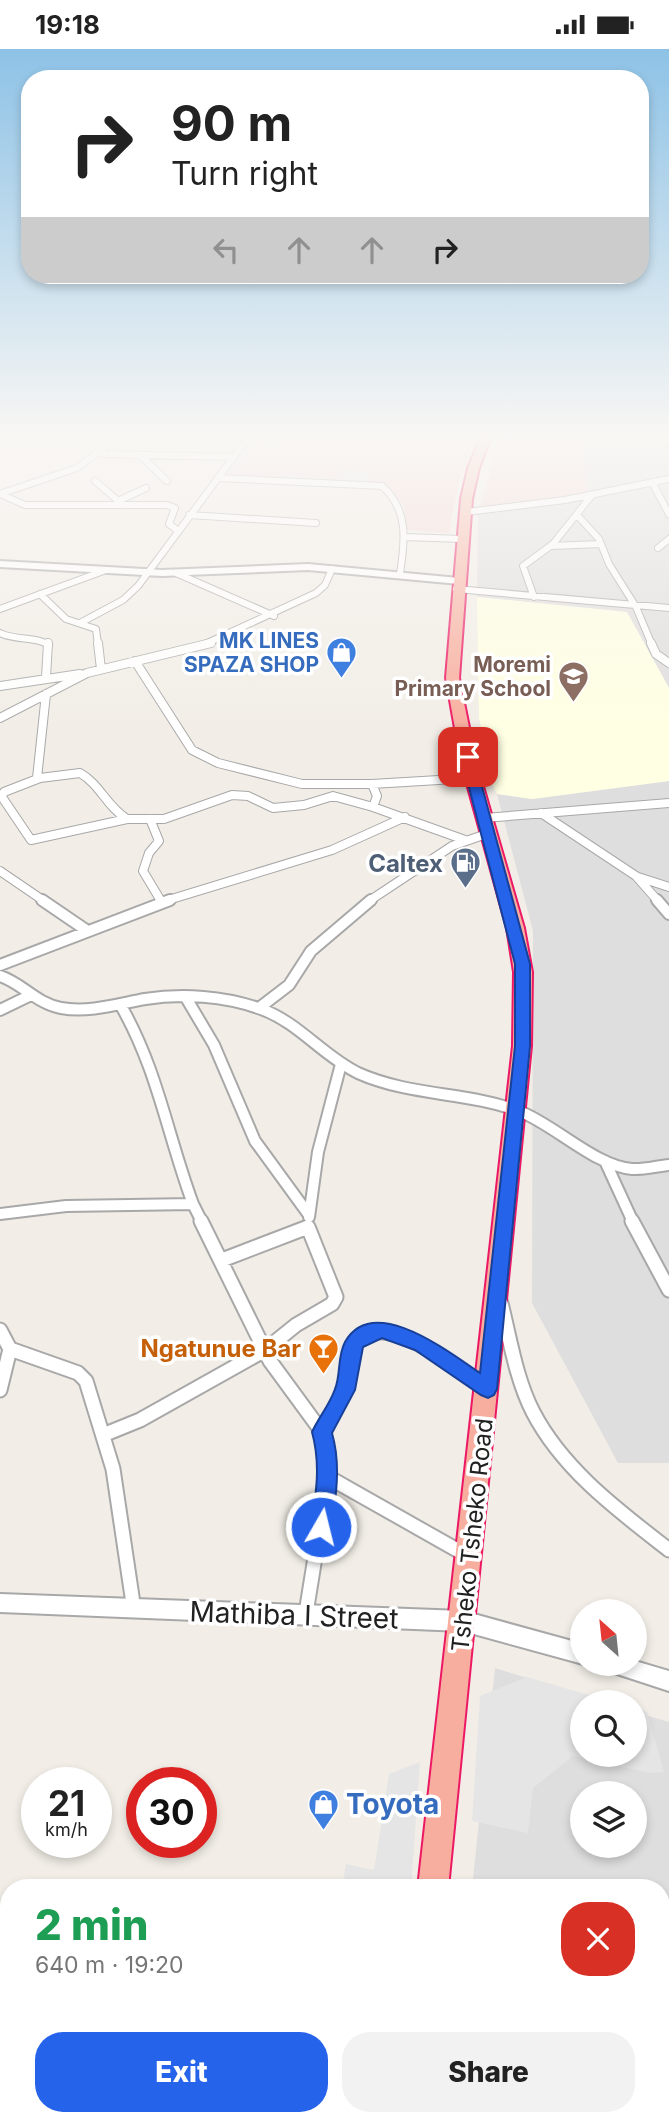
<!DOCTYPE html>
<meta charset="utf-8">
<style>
body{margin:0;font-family:Inter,sans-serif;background:#f2f2f2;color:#222;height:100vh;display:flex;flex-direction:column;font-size:26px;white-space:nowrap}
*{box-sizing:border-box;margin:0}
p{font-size:23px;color:#767676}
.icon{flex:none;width:38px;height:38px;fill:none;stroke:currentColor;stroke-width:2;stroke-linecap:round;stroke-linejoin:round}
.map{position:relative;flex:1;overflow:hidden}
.sheet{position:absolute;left:0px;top:1830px;width:670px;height:247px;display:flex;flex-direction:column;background:#fff;border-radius:28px 28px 0 0;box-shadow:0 4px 10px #0003}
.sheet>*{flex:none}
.hud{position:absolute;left:21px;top:21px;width:628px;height:214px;border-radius:28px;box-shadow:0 4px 10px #0003;background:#fff;color:#222;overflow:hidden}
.needle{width:46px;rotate:333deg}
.buttons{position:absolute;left:570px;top:1550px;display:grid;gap:14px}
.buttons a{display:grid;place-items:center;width:77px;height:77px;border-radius:50%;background:#fff;box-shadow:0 4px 10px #0003;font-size:35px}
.speed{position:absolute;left:21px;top:1718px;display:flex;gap:14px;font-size:35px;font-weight:700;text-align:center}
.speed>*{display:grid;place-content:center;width:91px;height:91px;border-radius:50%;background:#fff;box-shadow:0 4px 10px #0003;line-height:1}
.speed small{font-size:18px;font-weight:400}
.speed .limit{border:10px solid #d22;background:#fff;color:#111}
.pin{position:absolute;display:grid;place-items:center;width:60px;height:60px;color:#fff;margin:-30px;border-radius:14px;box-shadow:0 4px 10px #0006}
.me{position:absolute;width:77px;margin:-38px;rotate:8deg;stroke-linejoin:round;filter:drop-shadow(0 0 5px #0008)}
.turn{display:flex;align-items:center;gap:24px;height:147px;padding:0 35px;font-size:32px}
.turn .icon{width:91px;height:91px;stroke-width:2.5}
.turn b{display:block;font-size:49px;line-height:60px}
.lanes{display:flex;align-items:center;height:66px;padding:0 35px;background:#0003;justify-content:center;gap:35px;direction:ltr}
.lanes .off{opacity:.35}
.round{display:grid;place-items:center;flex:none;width:74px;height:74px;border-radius:28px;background:#f2f2f2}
.overview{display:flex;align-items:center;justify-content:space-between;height:119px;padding:0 35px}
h1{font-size:42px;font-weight:800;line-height:52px;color:#1e9e55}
.button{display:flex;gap:14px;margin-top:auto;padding:14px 35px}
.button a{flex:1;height:80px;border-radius:28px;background:#2563eb;color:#fff;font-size:28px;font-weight:800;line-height:80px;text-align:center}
.button a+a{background:#f2f2f2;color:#222}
.status{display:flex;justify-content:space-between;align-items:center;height:49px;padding:0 35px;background:#fff;direction:ltr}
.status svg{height:19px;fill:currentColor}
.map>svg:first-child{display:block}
.residential{fill:#dfdede;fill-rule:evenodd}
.commercial{fill:#f4d6d5}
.education{fill:#ffffe3}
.parking{fill:#e5e5e5}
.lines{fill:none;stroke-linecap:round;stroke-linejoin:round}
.minor-far4-casing{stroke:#a8a8a8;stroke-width:8}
.minor-far3-casing{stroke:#a8a8a8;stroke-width:10}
.minor-far2-casing{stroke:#a8a8a8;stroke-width:14}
.minor-far1-casing{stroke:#a8a8a8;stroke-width:17}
.minor-casing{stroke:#a8a8a8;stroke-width:19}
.tertiary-casing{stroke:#a8a8a8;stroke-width:4}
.trunk-casing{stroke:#ec1864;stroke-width:4}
.minor-far4{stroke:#fff;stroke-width:6}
.minor-far3{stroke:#fff;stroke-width:8}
.minor-far2{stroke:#fff;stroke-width:10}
.minor-far1{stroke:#fff;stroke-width:13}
.minor{stroke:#fff;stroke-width:16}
.tertiary{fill:#fff;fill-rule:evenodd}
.trunk{fill:#f8ae9e;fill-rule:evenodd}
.route{fill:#2563eb;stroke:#184099;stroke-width:2}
.labels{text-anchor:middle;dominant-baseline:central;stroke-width:7;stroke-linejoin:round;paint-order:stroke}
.far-shop-label{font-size:21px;font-weight:bold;fill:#366cbe;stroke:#fff;text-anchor:end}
.far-education-label{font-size:21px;font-weight:bold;fill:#785e54;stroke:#fff;text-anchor:end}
.service-label{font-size:24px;font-weight:bold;fill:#4e5e75;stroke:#fff;text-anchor:end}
.food-label{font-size:24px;font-weight:bold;fill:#c56008;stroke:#fff;text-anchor:end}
.street-label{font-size:24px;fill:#212121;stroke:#fff}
.near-street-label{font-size:28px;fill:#212121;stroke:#fff}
.near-shop-label{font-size:28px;font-weight:bold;fill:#366cbe;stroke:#fff;text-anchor:start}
</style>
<div class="status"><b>19:18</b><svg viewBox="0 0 49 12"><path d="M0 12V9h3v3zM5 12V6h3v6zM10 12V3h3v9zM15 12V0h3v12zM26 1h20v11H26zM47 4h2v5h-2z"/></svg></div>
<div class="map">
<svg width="669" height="2076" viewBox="0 0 669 2076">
<rect width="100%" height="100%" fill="#f2eee7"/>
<path class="residential" d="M581,390h88v249l-43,-76 -149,-15 1,-85 109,-16z
M669,732v682h-51l-86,-160 1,-372 -36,-137 35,5z
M495,1619l112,35h-24v52h52v-43l34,10v403h-221v-8h214v-229h-190zM583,1745h52v52h-52z"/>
<path class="commercial" d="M243,390h233l-17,42 -10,52 -42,-3 -4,-26 -22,-21 -162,-8z
M499,390h82l7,57 -109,16z"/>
<path class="education" d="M477,548l150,15 42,76v93l-137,18 -35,-5 -6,-13 -12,-64z"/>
<path class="parking" d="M249,390h38l-8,10 -22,-3 -21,28 -13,-2z
M340,420l30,3 -4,12 -91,-5 3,-5 57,5z
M527,1628l89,26h-33v52h52v-47l12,4 17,60 -14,1 -77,-17 -40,32 -5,45 -56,-12 8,-125z
M420,1713l-9,126h-69l4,-24 28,6 15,-96z"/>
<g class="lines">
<defs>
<path id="minor-far4" d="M663,390l6,5
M102,405l132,3
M140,406l27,26
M219,429l163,8c27,24 23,55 18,88
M95,432l28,24
M653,435l16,30
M0,445l25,11h142l8,3 -6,16 8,6
M0,445l77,-26 39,-29
M118,452l28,-13
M466,463l99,-12 104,-21
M189,466l127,8
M577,466l22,24 10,25 27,43 16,38
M405,488l57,2
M550,497l51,-2
M658,499l11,-9
M176,524l98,43
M456,540l213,19
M40,545l26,25 30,10 2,16
M534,548l-11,-31 30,-22 39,-49
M0,560l106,-39
M80,574l43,-23 15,-14 109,-147
M0,584c16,8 36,3 49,12
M203,596l113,-52 9,-8 7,-16"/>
<path id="minor-far3" d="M98,594l3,26
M651,594l5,11 13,9
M135,612l57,89 26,13 84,21h70l100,-6
M46,628l2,-34
M0,637l80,-12
M0,669l87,-45 124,-30
M80,724c21,12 25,32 47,46l-96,21 -29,-43 2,-5 36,-14z
M37,729l9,-84
M373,758l92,33
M541,764l95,63 22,25
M484,769l185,-15
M127,770h37l68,-24 16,1 25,12 31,-3 29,-9 40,11 4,-11 -5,-12
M150,770l9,22 -10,12 -6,18 18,30
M0,822l44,30
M638,828l31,10
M165,852l167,-51 73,-33
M369,852l83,-55 37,-13"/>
<path id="minor-far2" d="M42,851l44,30
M657,851l12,14
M0,916l170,-65
M0,927c22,7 37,28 61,32 28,5 57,-4 84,-9 37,-6 80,-3 116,10 37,13 62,47 97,64 51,23 109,19 161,38 36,14 76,55 113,58 12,1 25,-3 37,-4
M185,947l29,49 41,96 54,74
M120,955c38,66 47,130 73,200
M259,959l30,-23 22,-34 60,-51
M0,961l31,-15
M605,1112l28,61
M0,1165l66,-8 127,-2 9,18
M309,1168l9,-65 23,-88"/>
<path id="minor-far1" d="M201,1172l69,140 52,71 6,21v24l-22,136
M632,1172l37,69
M501,1254c9,36 15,76 32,109 30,58 86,99 136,138
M0,1281l10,19 68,24 8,8 27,88 21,141
M0,1341l10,-41
M322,1383c7,-15 18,-28 24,-43 6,-13 0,-30 7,-43 24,-44 108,25 132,42
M103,1386l37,-15 125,-70 31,-25 36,-21 4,-7 -28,-70 -86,33
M328,1428l138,78"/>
<path id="minor" d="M662,1904l7,-2
M436,2068l2,8"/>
<path id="tertiary" d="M0,512l162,9 146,-6 151,14 5,3 -5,3 -151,-14 -146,6 -162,-9z
M0,1545l463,17 120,33v20l-120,-33 -463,-19z
M635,1612l34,10v20l-61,-20 -3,-7h30z"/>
<path id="trunk" d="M480,390h10l-11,29 -7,31 -13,179 17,84 48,166 8,44 -1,74 -83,842h-30l95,-842 1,-74 -7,-44 -46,-166 -15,-84 15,-179 7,-31z
M397,2068h32l-1,8h-32z"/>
</defs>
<use href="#minor-far4" class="minor-far4-casing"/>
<use href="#minor-far3" class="minor-far3-casing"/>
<use href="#minor-far2" class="minor-far2-casing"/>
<use href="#minor-far1" class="minor-far1-casing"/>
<use href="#minor" class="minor-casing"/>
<use href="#tertiary" class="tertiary-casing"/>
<use href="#trunk" class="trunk-casing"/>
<use href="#minor-far4" class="minor-far4"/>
<use href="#minor-far3" class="minor-far3"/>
<use href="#minor-far2" class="minor-far2"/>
<use href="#minor-far1" class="minor-far1"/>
<use href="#minor" class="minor"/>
<use href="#tertiary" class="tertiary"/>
<use href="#trunk" class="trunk"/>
</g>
<linearGradient id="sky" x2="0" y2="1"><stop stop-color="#8dc2e6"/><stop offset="0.57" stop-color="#f9f7f4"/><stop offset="1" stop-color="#f9f7f4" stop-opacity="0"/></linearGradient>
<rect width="669" height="681" fill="url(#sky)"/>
<path class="route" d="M468,704l6,4 56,207v82l-33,343 -3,6 -6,3 -7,-3 -66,-45 -33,-12 -19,9 -8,43 -23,43c9,32 4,61 0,94l-3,7 -8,3 -7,-3 -3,-7c5,-33 10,-62 1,-95 7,-15 18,-28 23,-43 6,-14 2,-32 10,-47 28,-50 105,11 135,31l35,-327v-82l-54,-207z"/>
<defs>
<symbol id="shop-pin" viewBox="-11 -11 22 30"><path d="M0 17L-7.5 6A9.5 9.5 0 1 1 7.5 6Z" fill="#3f7fe0" stroke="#fff"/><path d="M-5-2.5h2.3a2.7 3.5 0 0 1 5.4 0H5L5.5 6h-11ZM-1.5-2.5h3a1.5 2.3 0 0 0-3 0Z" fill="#fff"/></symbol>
<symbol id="school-pin" viewBox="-11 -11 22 30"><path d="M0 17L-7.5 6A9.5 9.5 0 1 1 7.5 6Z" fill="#8d6e63" stroke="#fff"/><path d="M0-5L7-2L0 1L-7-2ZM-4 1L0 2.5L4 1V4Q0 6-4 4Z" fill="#fff"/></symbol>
<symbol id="fuel-pin" viewBox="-11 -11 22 30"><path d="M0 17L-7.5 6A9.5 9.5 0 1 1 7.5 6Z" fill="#5c6f8a" stroke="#fff"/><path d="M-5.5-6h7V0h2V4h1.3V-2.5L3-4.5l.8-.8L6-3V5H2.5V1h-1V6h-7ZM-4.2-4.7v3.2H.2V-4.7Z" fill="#fff"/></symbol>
<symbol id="bar-pin" viewBox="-11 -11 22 30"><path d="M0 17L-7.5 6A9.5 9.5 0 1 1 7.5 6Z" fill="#e8710a" stroke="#fff"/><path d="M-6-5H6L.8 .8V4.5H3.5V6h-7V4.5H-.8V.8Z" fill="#fff"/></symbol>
</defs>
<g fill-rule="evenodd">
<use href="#shop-pin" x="324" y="586" width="35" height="47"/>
<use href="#school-pin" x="556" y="610" width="35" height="47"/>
<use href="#fuel-pin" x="448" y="796" width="35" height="47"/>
<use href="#bar-pin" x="306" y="1282" width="35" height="47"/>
<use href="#shop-pin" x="306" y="1738" width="35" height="47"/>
</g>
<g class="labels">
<g class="far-shop-label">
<text x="319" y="591">MK LINES<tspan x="319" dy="24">SPAZA SHOP</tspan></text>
</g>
<g class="far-education-label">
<text x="551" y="615">Moremi<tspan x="551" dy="24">Primary School</tspan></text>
</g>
<g class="service-label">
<text x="443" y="814">Caltex</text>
</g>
<g class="food-label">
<text x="301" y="1299">Ngatunue Bar</text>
</g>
<g class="street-label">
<text transform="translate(472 1486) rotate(-84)">Tsheko Tsheko Road</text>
</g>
<g class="near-street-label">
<text transform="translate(294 1566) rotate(2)">Mathiba I Street</text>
</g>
<g class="near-shop-label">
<text x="346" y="1755">Toyota</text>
</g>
</g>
</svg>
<div class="buttons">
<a><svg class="needle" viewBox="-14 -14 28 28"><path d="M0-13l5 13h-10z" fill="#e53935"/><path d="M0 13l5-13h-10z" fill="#767676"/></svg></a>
<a><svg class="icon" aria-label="search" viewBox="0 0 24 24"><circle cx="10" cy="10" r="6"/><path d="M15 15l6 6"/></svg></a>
<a><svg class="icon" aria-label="layers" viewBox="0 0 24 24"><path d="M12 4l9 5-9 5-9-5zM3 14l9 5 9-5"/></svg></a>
</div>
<div class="speed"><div>21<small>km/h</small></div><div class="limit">30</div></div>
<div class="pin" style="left:468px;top:708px;background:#d93025"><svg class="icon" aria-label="arrive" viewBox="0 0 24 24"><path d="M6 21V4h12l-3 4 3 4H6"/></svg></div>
<svg class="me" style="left:321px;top:1478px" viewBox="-20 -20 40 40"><circle r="17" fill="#2563eb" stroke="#fff" stroke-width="3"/><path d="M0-11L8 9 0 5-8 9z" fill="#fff"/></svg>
<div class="hud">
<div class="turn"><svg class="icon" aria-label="right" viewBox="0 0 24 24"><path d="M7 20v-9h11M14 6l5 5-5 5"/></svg><div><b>90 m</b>Turn right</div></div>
<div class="lanes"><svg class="icon off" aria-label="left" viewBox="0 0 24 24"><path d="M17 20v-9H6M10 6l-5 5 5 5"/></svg><svg class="icon off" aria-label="ahead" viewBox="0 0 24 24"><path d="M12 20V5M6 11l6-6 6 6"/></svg><svg class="icon off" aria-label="ahead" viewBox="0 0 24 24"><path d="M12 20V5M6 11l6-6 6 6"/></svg><svg class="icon" aria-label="right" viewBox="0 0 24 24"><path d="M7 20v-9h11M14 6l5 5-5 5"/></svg></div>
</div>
<section class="sheet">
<div class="overview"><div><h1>2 min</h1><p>640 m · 19:20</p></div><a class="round" style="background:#d93025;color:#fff"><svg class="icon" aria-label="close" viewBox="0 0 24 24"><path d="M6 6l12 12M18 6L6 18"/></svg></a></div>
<div class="button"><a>Exit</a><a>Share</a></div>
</section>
</div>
